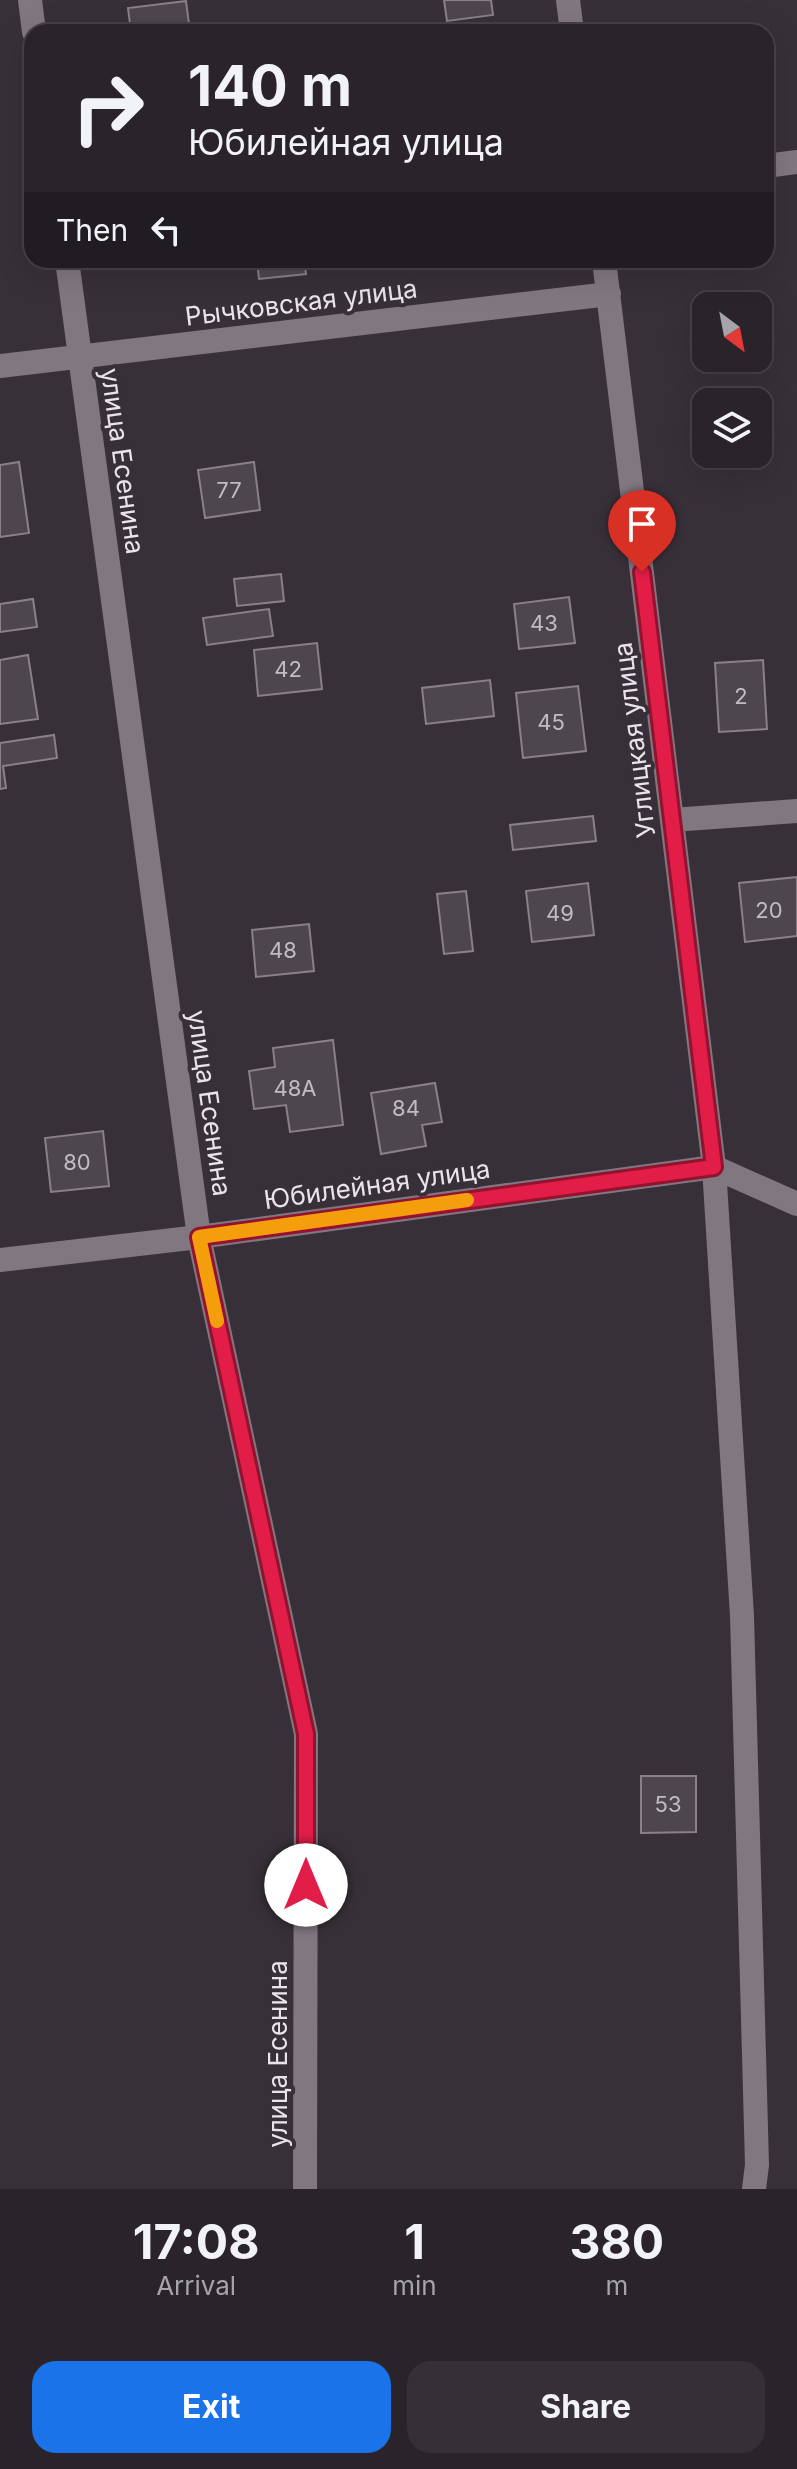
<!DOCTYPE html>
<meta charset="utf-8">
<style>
body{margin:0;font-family:Inter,sans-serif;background:#363036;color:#f1f3f6;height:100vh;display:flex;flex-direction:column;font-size:30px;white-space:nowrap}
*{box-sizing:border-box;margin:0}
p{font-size:26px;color:#a5a4a8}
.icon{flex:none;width:44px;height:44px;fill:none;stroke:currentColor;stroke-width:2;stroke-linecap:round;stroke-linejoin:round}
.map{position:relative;height:2189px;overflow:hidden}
.drawer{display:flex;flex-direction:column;background:#2a242a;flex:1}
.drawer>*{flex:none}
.guide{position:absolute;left:24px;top:24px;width:750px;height:244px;border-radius:24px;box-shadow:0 8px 32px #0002,0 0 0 2px #464147;background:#2a242a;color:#f1f3f6;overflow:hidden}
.needle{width:52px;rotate:148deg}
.tools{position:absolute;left:692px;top:292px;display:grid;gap:16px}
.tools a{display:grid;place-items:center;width:80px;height:80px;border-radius:16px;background:#2a242a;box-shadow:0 8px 32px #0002,0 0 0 2px #464147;font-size:40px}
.pin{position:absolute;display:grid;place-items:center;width:68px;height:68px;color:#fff;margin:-82px -34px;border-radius:50% 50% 50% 0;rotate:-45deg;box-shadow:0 0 8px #0007}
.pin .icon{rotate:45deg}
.me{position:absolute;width:88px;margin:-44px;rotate:0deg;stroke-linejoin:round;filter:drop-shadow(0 0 6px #0008)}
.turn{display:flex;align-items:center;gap:28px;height:168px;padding:0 32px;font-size:36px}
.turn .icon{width:104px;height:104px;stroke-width:2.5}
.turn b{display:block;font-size:56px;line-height:68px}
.then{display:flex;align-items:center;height:76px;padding:0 32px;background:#0003;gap:16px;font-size:30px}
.eta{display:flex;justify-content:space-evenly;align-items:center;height:136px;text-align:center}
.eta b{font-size:48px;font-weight:700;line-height:56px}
.action{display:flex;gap:16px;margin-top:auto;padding:16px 32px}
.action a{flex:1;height:92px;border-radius:24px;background:#1a73e8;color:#fff;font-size:32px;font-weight:700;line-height:92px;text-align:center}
.action a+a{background:#363036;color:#f1f3f6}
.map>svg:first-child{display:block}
.building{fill:#4e464e;stroke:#898089;stroke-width:2}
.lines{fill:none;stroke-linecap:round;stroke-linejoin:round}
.minor{stroke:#807780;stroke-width:24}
.route-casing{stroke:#92132f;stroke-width:20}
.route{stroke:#e11d48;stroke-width:14}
.slow{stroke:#f59e0b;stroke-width:14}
.labels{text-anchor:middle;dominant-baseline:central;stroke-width:8;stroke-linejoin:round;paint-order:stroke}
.number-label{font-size:22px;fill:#c2bcc2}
.street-label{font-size:26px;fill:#e9e4e9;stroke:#383038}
</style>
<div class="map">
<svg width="797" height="2189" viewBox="0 0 797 2189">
<rect width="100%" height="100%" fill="#383038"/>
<path class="building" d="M444,0h47l2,15 -46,6z
M186,1l4,31h-59l-3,-24z
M257,260h47l2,14 -47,5z
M19,462l10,71 -29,4v-72z
M254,462l6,48 -55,8 -7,-48z
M281,574l3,27 -47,5 -3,-27z
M569,597l6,46 -56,6 -5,-45z
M33,599l4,28 -37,5v-28z
M269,609l4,27 -66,9 -4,-27z
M317,643l5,46 -64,7 -4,-46z
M28,655l10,64 -38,5v-64z
M763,660l4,69 -48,3 -4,-69z
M490,680l4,36 -68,8 -4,-36z
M578,686l8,65 -63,7 -7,-65z
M54,735l3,23 -54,8 3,22 -6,1v-46z
M593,816l3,25 -83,9 -3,-25z
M797,877v59l-52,6 -6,-59z
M588,883l6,52 -62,7 -6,-51z
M466,891l7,60 -29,3 -7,-60z
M309,924l5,47 -58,6 -4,-47z
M333,1040l10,85 -53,7 -4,-27 -32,4 -5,-38 26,-4 -2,-19z
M435,1083l7,39 -20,3 4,21 -45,8 -10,-61z
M103,1131l6,55 -58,6 -6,-54z
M641,1776h55v56l-55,1z"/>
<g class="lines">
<path class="minor" d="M30,0l4,32
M568,0l4,32
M766,166l31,-4
M67,260l132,977 107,497 -1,455
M604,260l110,907 28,449 15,549 -3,24
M0,366l609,-72
M672,820l125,-9
M714,1167l83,37
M0,1260l199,-23 515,-70"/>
</g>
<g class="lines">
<defs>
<path id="route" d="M306,1885v-151l-107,-497 515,-70 -72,-595"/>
</defs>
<use href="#route" class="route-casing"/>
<use href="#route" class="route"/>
<path class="slow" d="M217,1321l-18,-84 268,-37"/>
</g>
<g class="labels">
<g class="number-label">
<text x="229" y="490">77</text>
<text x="544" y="623">43</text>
<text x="288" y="669">42</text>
<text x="741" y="696">2</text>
<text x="551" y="722">45</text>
<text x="769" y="910">20</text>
<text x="560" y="913">49</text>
<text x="283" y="950">48</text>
<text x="295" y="1088">48А</text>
<text x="406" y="1108">84</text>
<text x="77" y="1162">80</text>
<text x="668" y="1804">53</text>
</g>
<g class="street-label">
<text transform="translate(301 302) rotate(-7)">Рычковская улица</text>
<text transform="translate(123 461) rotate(82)">улица Есенина</text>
<text transform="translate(634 740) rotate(-97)">Углицкая улица</text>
<text transform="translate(210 1103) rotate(82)">улица Есенина</text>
<text transform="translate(377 1184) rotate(-8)">Юбилейная улица</text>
<text transform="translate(277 2054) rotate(-90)">улица Есенина</text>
</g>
</g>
</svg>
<div class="tools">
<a><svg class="needle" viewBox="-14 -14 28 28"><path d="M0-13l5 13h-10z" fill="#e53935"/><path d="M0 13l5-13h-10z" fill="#a5a4a8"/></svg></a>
<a><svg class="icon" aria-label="layers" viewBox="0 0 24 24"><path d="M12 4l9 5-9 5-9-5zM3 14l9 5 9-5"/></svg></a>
</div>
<div class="pin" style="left:642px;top:572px;background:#d93025"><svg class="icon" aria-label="arrive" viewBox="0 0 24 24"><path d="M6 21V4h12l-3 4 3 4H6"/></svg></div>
<svg class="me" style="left:306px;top:1885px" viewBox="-20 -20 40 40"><circle r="19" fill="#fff"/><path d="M0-13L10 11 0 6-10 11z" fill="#e11d48"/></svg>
<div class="guide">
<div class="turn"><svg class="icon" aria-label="right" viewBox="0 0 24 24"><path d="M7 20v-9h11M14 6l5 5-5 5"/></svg><div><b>140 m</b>Юбилейная улица</div></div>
<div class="then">Then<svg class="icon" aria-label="left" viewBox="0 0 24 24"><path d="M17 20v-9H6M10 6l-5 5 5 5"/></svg></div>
</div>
</div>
<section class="drawer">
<div class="eta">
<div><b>17:08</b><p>Arrival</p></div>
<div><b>1</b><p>min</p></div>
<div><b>380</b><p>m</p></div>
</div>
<div class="action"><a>Exit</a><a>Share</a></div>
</section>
